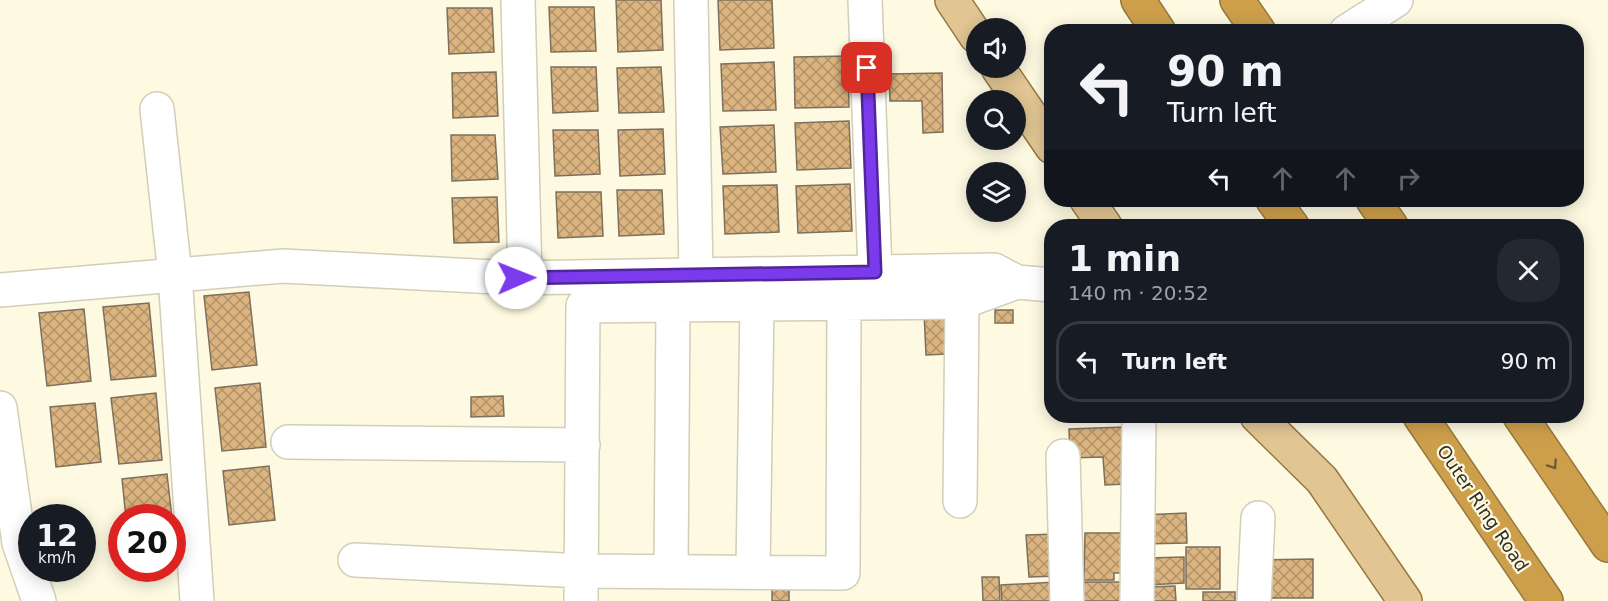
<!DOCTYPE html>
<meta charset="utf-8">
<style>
body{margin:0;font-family:"DejaVu Sans",sans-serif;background:#242831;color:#f1f3f6;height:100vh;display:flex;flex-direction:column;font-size:22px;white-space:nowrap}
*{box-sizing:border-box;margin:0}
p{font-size:20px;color:#9ea1a6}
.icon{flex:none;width:33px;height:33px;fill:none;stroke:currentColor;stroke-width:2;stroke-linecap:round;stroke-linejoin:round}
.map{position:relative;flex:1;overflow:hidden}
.sheet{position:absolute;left:1044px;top:219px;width:540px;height:204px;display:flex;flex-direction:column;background:#171b24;border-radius:24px;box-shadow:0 3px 15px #0003}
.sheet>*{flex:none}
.guide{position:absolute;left:1044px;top:24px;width:540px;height:183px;border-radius:24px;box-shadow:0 3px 15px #0003;background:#171b24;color:#f1f3f6;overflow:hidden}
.tools{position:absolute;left:966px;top:18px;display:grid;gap:12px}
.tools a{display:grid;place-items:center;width:60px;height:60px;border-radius:50%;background:#171b24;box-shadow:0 3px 15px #0003;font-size:30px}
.speed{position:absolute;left:18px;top:504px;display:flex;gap:12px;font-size:30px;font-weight:700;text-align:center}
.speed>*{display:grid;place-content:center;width:78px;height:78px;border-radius:50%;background:#171b24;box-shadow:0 3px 15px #0003;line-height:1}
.speed small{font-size:15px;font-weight:400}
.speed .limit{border:9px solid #d22;background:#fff;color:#111}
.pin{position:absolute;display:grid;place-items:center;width:51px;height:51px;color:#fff;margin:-26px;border-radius:12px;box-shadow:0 3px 9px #0006}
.me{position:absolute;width:66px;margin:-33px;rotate:89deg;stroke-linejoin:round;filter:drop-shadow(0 0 4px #0008)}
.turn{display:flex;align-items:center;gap:21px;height:126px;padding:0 24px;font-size:27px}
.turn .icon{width:78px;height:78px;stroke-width:2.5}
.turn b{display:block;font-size:42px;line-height:51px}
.lanes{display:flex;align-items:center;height:57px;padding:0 24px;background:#0003;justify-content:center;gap:30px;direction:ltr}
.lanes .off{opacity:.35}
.round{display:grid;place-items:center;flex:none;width:63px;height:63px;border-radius:24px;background:#242831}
.headline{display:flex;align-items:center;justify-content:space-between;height:102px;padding:0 24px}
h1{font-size:36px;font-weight:800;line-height:45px}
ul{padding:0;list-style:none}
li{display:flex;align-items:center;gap:18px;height:81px;margin:0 12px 9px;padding:0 12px;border:3px solid #363941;border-radius:24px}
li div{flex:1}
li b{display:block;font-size:22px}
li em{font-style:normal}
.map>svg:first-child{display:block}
.building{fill:url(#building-cross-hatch);stroke:#7d705e;stroke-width:1.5}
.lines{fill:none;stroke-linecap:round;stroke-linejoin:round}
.minor-casing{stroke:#d3ceb7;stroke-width:36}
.major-casing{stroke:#96783e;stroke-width:36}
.highway-casing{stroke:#96783e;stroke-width:36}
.minor{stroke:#fff;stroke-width:33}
.major{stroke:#e1c593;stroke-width:33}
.highway{stroke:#cd9f4b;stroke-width:33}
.oneway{stroke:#6f5c35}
.route-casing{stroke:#51269a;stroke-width:15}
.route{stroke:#7c3aed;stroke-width:10}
.labels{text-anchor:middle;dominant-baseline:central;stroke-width:4.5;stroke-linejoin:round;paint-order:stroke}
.street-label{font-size:18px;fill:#312f26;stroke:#fef9e1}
</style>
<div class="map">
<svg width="1608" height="601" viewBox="0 0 1608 601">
<defs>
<pattern id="building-cross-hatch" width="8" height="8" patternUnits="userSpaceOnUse" patternTransform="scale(1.5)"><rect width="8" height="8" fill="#dbb47f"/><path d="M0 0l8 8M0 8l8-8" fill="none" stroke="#b29368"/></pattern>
</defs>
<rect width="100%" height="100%" fill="#fef9e1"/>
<path class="building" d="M616,0h45l2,50 -45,2z
M718,0h54l2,48 -54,2z
M549,7h45l2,44 -45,1z
M447,8h45l2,44 -45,2z
M848,56l1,51 -54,1 -1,-51z
M774,62l2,48 -53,1 -2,-47z
M551,67h45l2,44 -45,2z
M661,67l3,45 -45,1 -2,-45z
M496,72l2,44 -45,2 -1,-45z
M942,73l1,59 -20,1 -1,-32h-32l-1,-27z
M849,121l2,47 -54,2 -2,-47z
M774,125l2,47 -53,2 -3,-47z
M663,129l2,45 -45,2 -2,-46z
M553,130h45l2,44 -45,2z
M451,135h44l3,44 -46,2z
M850,184l2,47 -54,2 -2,-47z
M777,185l2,47 -54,2 -2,-48z
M617,190h45l2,44 -45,2z
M556,192h45l2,44 -45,2z
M497,197l2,45 -45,1 -2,-45z
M249,292l8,73 -45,5 -8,-74z
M149,303l7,73 -45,4 -8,-73z
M84,309l7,72 -44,5 -8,-73z
M995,310h18v13h-18z
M945,311l2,43 -21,1 -2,-43z
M260,383l6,64 -44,4 -7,-63z
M156,393l6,67 -43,4 -8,-66z
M503,396l1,20 -33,1v-20z
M95,403l6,59 -45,5 -6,-60z
M1124,427l2,57 -21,1 -2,-28 -33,1 -1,-29z
M269,466l6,54 -46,5 -6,-54z
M167,474l5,44h-46l-4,-39z
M1186,513l1,30 -45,1v-29z
M1085,533h40l-1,40h-10v7h-30z
M1057,534l2,42 -30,1 -3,-42z
M1186,547h34v42h-34z
M1184,557v26l-37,2v-27z
M1313,559v39h-54l-1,-38z
M982,577h17l1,24h-17z
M1056,582l1,19h-55l-1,-16z
M1072,582h52v19h-52z
M772,583h17v18h-17z
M1175,586l1,15h-28v-14z
M1203,592h32v9h-32z"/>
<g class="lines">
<defs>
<path id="minor" d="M518,0l7,278
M691,0l5,275
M865,0l10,272
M1346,32l50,-32
M157,109l18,166 22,326
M0,290l283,-24 233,12 478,-8 23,12
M0,408l19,135 20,58
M288,442l295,3
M1063,456l4,145
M960,501l2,-199
M355,560l228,11 260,2 1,-271
M753,570l4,-266
M671,571l2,-265
M581,601l2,-295 379,-4 55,-20 35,3
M1137,601l2,-185
M1254,601l4,-83"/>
<path id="major" d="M952,0l24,36
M998,68l54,79
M1087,200l18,26
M1257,416l65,64 83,121"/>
<path id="highway" d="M1138,0l21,32
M1237,0l22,32
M1273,200l19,26
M1373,200l18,26
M1420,416l126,185
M1520,416l88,129"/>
</defs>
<use href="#minor" class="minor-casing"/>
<use href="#major" class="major-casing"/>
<use href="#highway" class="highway-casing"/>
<use href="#minor" class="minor"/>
<use href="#major" class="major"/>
<use href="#highway" class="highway"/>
</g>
<defs><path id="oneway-chevron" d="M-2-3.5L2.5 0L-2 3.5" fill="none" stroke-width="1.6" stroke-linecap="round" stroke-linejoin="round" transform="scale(1.5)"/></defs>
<use class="oneway" href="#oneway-chevron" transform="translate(1553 465) rotate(56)"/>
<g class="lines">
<defs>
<path id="route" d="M516,278l359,-6 -8,-204"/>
</defs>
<use href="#route" class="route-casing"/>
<use href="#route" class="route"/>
</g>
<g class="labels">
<g class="street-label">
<text transform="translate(1483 508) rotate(56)">Outer Ring Road</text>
</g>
</g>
</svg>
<div class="tools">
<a><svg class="icon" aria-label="sound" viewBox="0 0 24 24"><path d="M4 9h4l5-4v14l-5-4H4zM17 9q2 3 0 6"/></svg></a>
<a><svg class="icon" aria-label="search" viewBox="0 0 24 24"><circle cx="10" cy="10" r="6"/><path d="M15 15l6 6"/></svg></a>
<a><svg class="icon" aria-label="layers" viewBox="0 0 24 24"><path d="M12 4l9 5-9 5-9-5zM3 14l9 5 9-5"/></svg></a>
</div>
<div class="speed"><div>12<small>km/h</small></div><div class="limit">20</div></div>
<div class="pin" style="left:867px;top:68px;background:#d93025"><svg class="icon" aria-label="arrive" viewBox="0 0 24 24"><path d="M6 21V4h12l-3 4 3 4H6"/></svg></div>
<svg class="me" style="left:516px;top:278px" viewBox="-20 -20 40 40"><circle r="19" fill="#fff"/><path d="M0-13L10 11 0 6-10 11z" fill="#7c3aed"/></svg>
<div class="guide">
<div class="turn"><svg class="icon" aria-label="left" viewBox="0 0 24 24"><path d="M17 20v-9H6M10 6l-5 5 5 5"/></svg><div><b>90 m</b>Turn left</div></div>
<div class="lanes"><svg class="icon" aria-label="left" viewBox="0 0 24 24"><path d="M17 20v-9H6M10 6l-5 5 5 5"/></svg><svg class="icon off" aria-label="ahead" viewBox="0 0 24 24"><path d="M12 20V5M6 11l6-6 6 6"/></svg><svg class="icon off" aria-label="ahead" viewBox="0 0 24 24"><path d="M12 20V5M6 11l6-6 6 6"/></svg><svg class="icon off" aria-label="right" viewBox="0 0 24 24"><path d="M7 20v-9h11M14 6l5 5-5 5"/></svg></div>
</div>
<section class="sheet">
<div class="headline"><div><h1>1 min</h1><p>140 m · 20:52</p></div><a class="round"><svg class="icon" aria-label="close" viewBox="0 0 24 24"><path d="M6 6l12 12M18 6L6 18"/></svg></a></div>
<ul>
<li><svg class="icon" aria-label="left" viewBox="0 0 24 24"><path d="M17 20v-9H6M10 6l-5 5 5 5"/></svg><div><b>Turn left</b></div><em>90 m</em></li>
</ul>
</section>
</div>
